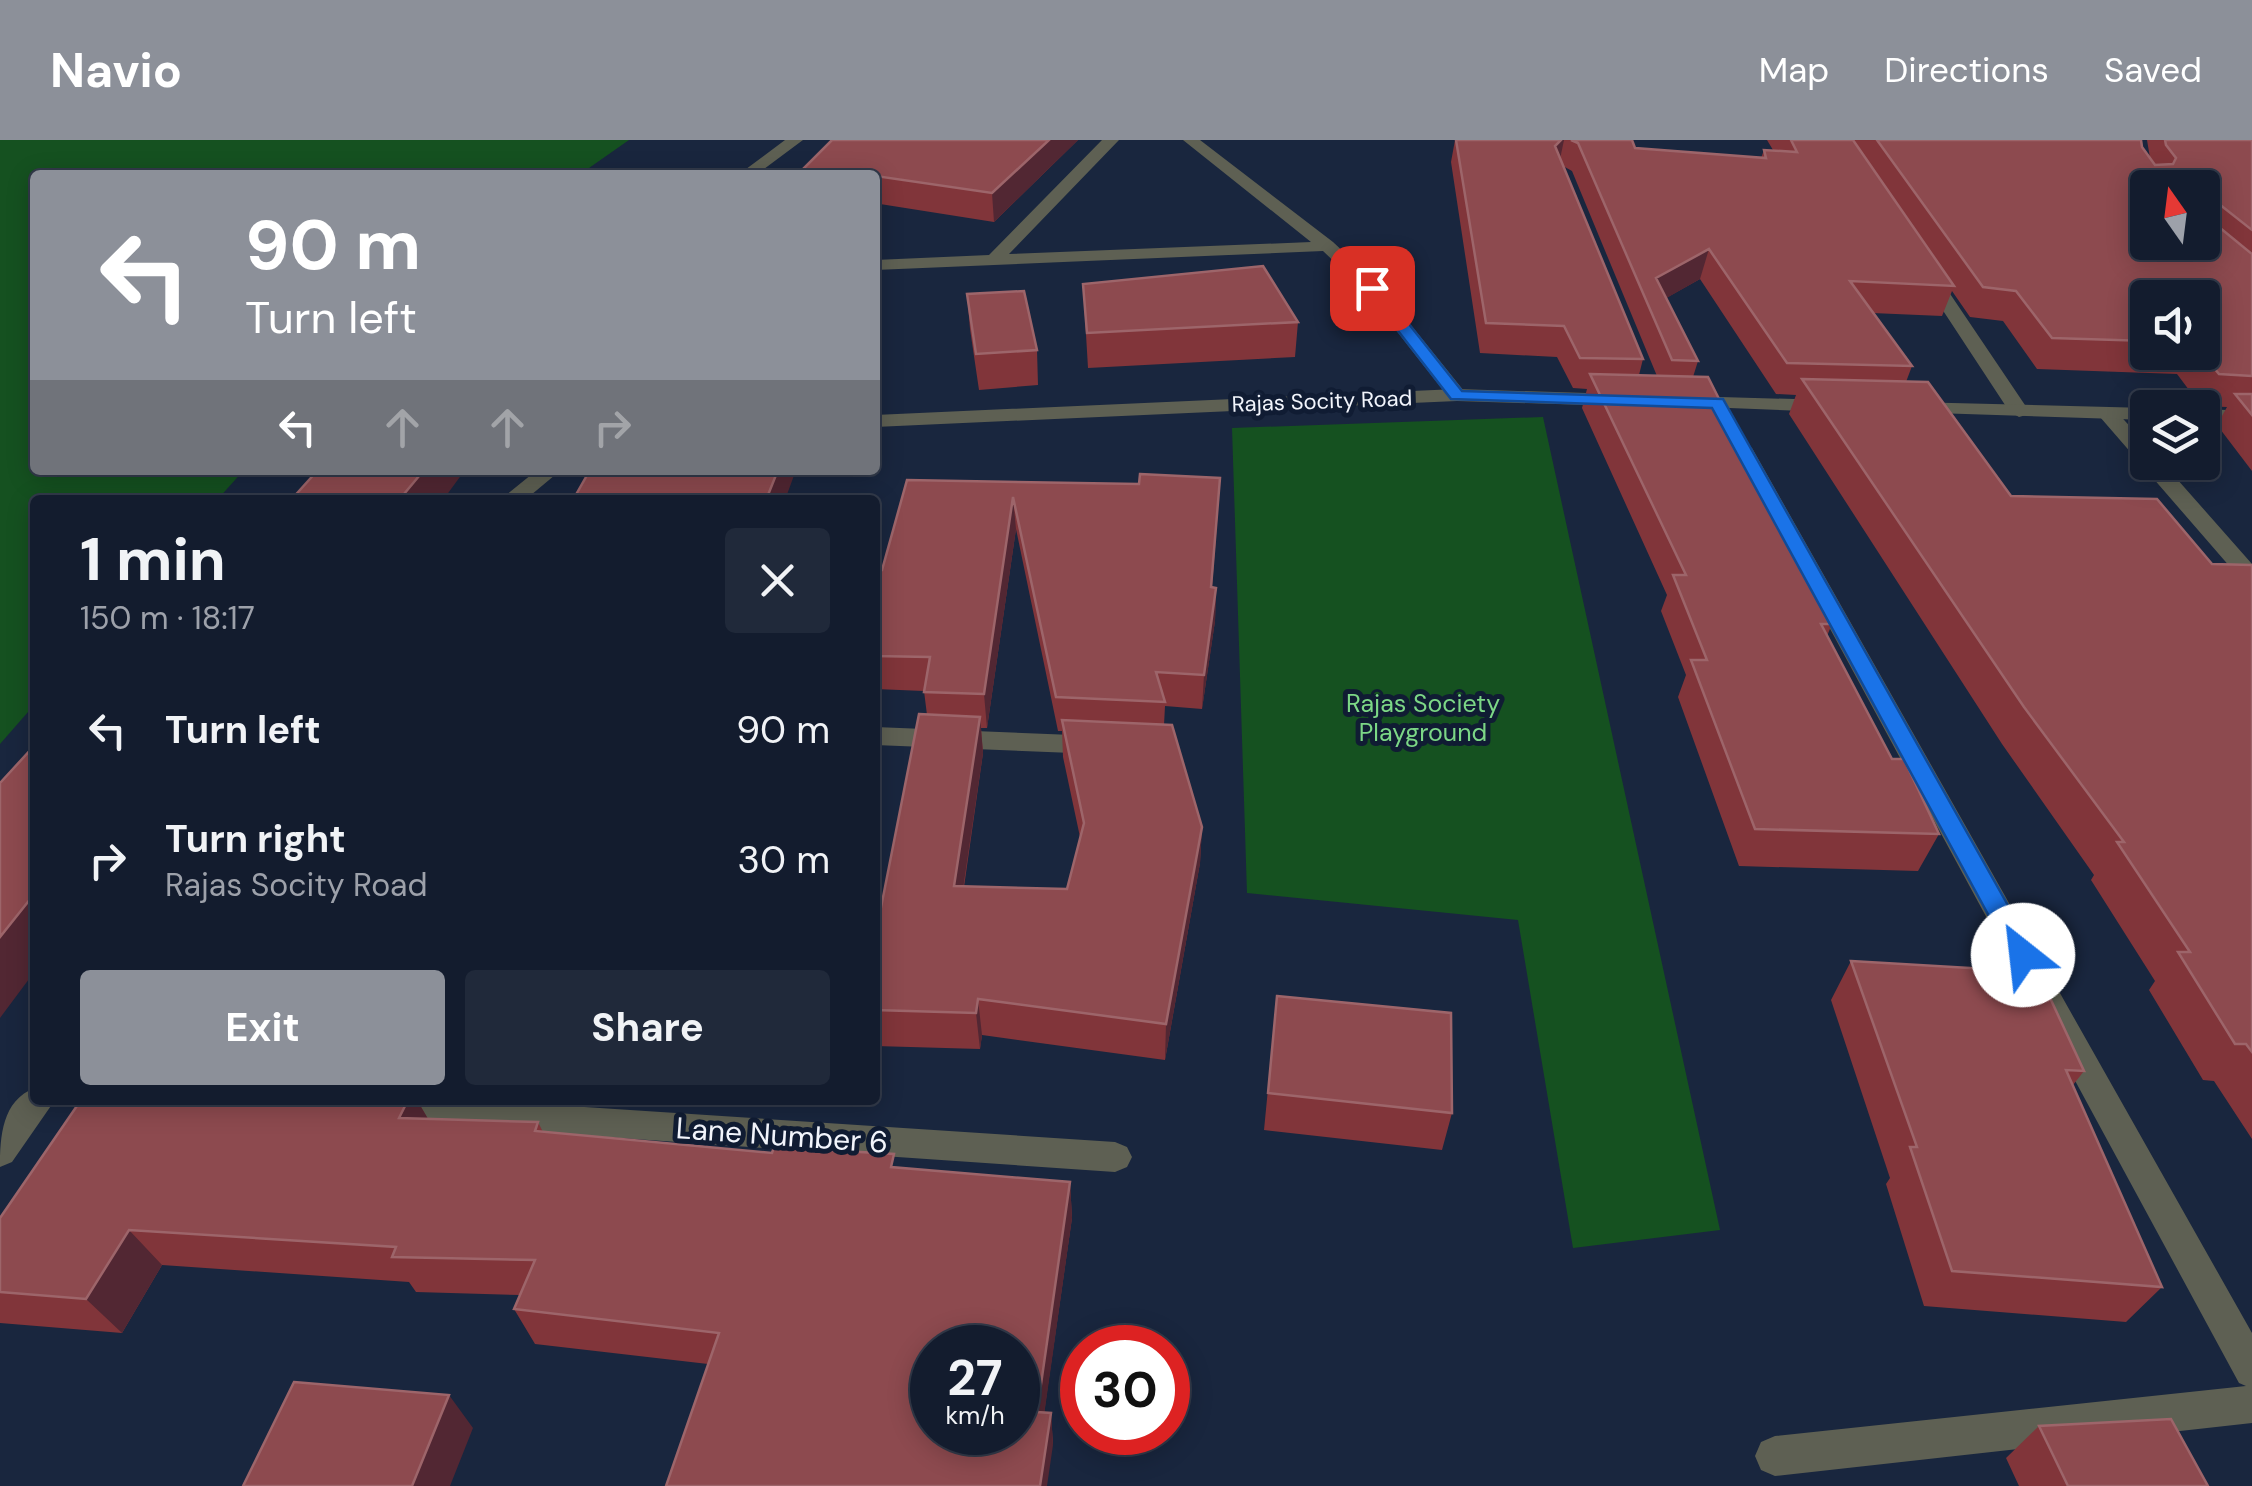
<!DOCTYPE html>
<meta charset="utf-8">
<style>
body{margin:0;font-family:"DM Sans",sans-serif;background:#20293a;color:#f1f3f6;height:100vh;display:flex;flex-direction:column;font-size:38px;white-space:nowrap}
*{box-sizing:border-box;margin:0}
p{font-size:32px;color:#9da1aa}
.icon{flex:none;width:55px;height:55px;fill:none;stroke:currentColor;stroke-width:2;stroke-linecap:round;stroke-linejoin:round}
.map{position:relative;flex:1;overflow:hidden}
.details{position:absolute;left:30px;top:355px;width:850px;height:610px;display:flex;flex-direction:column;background:#131c2e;border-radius:10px;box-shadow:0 5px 25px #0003,0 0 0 2px #323a4a}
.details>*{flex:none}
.top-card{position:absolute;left:30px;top:30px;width:850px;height:305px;border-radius:10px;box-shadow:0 5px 25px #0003,0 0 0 2px #323a4a;background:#8c9099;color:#fff;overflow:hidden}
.needle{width:65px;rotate:346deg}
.tools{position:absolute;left:2130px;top:30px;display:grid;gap:20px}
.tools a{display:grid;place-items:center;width:90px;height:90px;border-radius:10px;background:#131c2e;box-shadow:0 5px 25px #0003,0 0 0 2px #323a4a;font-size:50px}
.speed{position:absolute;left:910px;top:1185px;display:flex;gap:20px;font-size:50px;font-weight:700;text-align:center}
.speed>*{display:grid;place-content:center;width:130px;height:130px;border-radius:50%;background:#131c2e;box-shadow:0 5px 25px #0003,0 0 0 2px #323a4a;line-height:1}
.speed small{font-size:25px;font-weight:400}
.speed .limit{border:15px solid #d22;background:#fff;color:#111}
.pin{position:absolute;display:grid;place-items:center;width:85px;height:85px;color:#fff;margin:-42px;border-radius:20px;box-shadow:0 5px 15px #0006}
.me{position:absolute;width:110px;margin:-55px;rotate:331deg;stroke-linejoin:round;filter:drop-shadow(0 0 8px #0008)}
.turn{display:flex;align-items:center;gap:35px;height:210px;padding:0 50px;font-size:45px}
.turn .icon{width:130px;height:130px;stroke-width:2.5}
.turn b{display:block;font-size:70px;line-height:85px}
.lanes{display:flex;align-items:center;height:95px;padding:0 50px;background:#0003;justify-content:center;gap:50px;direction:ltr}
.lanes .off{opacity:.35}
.round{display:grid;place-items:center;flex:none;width:105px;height:105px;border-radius:10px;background:#20293a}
.head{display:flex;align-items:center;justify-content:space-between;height:170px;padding:0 50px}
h1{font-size:60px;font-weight:700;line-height:75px}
.cta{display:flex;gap:20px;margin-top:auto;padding:20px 50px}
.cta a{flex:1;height:115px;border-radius:10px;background:#8c9099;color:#fff;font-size:40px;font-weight:700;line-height:115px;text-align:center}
.cta a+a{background:#20293a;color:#f1f3f6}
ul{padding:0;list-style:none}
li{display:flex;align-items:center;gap:30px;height:130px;padding:0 50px}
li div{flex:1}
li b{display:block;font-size:38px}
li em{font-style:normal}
header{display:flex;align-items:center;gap:60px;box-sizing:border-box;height:140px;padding:0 50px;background:#8c9099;color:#fff}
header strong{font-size:48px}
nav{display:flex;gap:55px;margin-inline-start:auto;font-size:35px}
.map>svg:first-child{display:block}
.green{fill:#155120}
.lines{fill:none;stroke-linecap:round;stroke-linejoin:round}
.minor{fill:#5e6053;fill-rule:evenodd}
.tertiary{fill:#5e6053;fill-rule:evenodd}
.wall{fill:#81353a;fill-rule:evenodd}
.shaded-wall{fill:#522733}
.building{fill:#8d4a4f;stroke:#9d656a;stroke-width:2.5;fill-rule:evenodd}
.route{fill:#1a73e8;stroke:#114b97;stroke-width:2.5}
.labels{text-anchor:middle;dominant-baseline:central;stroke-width:10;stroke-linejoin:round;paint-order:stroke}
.far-street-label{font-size:22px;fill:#f2f5fc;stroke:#101c33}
.park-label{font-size:25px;fill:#7cd786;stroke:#101c33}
.near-street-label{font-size:30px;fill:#f2f5fc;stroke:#101c33}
</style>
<header>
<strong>Navio</strong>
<nav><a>Map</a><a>Directions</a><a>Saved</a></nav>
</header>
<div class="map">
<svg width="2252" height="1346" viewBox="0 0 2252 1346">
<rect width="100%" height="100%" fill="#19263e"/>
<path class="green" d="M0,0h629l-50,35h-544v295h209l-27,30h-182v204l-35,40z
M1543,277l177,813 -147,18 -55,-328 -271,-27 -15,-465z"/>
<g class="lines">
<path class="minor" d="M785,0h18l-47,35h-18z
M1102,0h17l-110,114 302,-12 -128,-102h17l133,102 45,42 86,107v8h-14l-84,-107 -43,-41 -448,19v-10l114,-5z
M1928,129l6,1 95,141 -3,4 -7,2 -10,-6 -90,-137z
M2107,267l7,2 34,37v16h14l90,102v21l-8,-2 -144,-166v-8z
M1742,302l10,6 500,885v90l-477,53 -14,-6 -6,-14 6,-14 14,-6 471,-50 -7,-3 -507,-935z
M875,587l223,9 9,3 4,6 -4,6 -9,3 -223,-9z
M254,960h224l637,42 12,5 5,10 -5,10 -12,5 -845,-58 -12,-4z"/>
<path class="tertiary" d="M1457,249l161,5 10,6 -10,6 -161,-5 -582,26v-12z
M1686,256l142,4 10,6 -10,6 -149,-6 -3,-4z
M1911,262l237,6v12l-244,-8v-8z
M2202,269l50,2v12l-50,-2z
M537,330h24l-36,30h-25z
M35,948v12h20l-43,62 -12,5c0,-30 2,-67 35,-79z"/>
</g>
<path class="wall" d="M1078,0l-84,82 -114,-18 -5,4v-33z
M1455,0h177l3,8 126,10 3,-8h9l-6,-10h374l1,7 8,11 -3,-18h105v331l-35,-46 10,-18 -26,-1 -24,-32 -140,-5 -34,-48 -33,-4 -18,-26 -10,25 -70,-3 40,53 -6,16 105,114 201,68 40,1v574l-38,-58 -11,-1 -54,-90 6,-9 -64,-101 3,-5 -92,-131 -213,-330 7,-19 -20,-1 -76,-115 -34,19 32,63 -5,16 139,247 -5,12 65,123 47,75 -21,37 -179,-5 -61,-169 8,-22 -25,-64 6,-16 -85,-187 5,-19 -14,-1 -16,-31 -77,-4 -29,-191zM1563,26l9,5 85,205 -18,-1 4,-16zM2148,158l54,54h-54z
M1083,144l215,38 -3,35 -207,11z
M967,154l70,56 1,35 -59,5 -9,-61z
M907,340l311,30 -6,77 4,1 -1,33 -13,88 -37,-3 -1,19 38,102 -2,36 -35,197 -183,-25 -2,14 -105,-3v-108l52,-223 -3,-24 -49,-2v-119h7zM1016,389l42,202h4l1,26 17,80 -13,52 -103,-2 19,-134 -2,-25h6z
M1851,821l233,110 -11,14 89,202 -36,35 -202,-16 -38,-122 4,-6 -59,-178z
M1277,856l175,117 -10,37 -178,-20z
M316,960h101l11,19 110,3 5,10 354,36 173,14 2,36 -28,195h7l2,32 -345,-81 -173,-20 -21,-35 6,-14 -104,-3 -7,-10 -247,-17 -40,68 -122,-10v-105l313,-113z
M2039,1286l169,60h-189l-13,-28z"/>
<path class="shaded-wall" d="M1049,0h29l-84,82 -2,-29z
M1561,0h3l-5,24 -4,-18z
M876,36l4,28 -5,4v-31z
M2219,64l-15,28 9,-26z
M1709,109l-9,30 -51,29 7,-30z
M424,330h41l-22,30h-44z
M778,330h18l-11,30h-19z
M1013,357l3,32 -29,199 -3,-34z
M1216,448l-1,33 -13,88 2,-34z
M980,577l3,36 -25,170 -4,-37z
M1202,687l-2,36 -35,197 1,-36z
M35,753v78l-35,47v-81z
M978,859l4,36 -2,14 -4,-36z
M408,960h9l17,29 -35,-11z
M1070,1042l2,36 -32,226 -3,-32z
M129,1090l33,35 -40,68 -36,-34z
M449,1255l24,33 -23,58h-38z
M1051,1273l2,32 -6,41h-7z"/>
<path class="building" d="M832,0h217l-57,53 -116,-17 -1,1v-2h-78z
M1456,0h105l-6,6 88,213 -63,-1 -16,-32 -78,-3z
M1571,0h61l3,8 131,10 -2,-8 33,2 -6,-12h62l101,146 -104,-5 62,85 -125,-3 -78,-114 -53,29 42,83 -26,-1 -94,-217z
M1877,0h264l1,7 13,18 18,-1 3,-6 -10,-13 -1,-5h87v90l-33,-26 -6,2 -5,12 44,36v122l-33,-2 -18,-22 1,-54h-54v43l-96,-3 -36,-47 -33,-4zM2148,48h54v54h-54z
M1263,126l35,56 -211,11 -4,-49z
M1024,151l13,59 -61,4 -9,-60z
M1590,234l118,3 124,247h-11l71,135h12l35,75 -184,-5 -64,-169h16l-34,-85h13z
M1802,239l126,3 83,114 146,3 55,65 40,1v487l-6,-8h-11l-57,-92h12l-73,-110h7l-100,-135z
M2235,254h17v21z
M318,330h106l-25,30h-108z
M590,330h188l-12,30h-193z
M1140,334l80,4 -9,109 5,1 -12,87 -48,-3 9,30 -109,-5 -43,-200 -29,197 -60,-2 6,-35 -55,-1v-86h7l25,-90 232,4z
M919,574l61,3 -26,169 113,3 17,-66 -22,-103 110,5 30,102 -36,197 -188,-25 -2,14 -101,-3v-72z
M35,605v148l-35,44v-154z
M1851,821l187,11 46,99 -18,-1 96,217 -210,-16 -42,-124h7z
M1277,856l174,17 1,100 -184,-20z
M81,960h156l76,5 3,-5h92l-9,18 139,4 -3,9 237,22 2,-6 120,7 -3,13 179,15 -33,230 14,1 -11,73h-374l53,-153 -205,-24 21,-49 -143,-3 4,-10 -267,-17 -43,69 -86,-7v-74zM932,1208h86v84h-86z
M294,1242l155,13 -37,91h-169z
M2171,1279l37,67h-140l-29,-60z"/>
<path class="route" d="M1367,145h11l84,106 261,8 309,549 3,7 -3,7h-18l-302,-554 -261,-9 -84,-108z"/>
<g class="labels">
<g class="far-street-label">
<text transform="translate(1322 261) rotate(-2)">Rajas Socity Road</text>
</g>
<g class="park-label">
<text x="1423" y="563">Rajas Society<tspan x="1423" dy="29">Playground</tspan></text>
</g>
<g class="near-street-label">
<text transform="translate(782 995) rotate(4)">Lane Number 6</text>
</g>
</g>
</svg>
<div class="tools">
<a><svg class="needle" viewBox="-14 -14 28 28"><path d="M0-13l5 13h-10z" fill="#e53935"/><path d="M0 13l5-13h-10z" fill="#9da1aa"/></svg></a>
<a><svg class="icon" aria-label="sound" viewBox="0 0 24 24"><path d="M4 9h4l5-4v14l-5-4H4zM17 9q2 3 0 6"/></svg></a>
<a><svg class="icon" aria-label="layers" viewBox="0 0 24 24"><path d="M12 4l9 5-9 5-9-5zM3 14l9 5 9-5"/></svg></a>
</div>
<div class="speed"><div>27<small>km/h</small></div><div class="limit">30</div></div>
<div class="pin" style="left:1372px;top:148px;background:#d93025"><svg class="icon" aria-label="arrive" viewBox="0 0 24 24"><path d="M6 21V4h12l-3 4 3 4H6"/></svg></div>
<svg class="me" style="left:2023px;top:815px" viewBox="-20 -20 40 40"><circle r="19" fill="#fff"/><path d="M0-13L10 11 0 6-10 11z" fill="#1a73e8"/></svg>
<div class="top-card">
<div class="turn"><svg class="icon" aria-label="left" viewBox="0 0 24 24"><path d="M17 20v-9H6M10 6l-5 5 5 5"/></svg><div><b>90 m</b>Turn left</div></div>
<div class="lanes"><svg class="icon" aria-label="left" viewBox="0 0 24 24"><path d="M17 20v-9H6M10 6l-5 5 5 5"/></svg><svg class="icon off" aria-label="ahead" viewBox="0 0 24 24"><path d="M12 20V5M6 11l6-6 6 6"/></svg><svg class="icon off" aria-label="ahead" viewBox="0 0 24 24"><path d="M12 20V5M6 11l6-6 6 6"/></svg><svg class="icon off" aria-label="right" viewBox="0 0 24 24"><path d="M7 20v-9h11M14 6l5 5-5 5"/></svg></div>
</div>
<section class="details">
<div class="head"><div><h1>1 min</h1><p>150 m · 18:17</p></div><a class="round"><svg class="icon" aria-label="close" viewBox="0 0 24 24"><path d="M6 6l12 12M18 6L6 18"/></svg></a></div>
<ul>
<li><svg class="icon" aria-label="left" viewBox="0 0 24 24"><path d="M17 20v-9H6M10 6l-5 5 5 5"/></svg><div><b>Turn left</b></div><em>90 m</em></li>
<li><svg class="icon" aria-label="right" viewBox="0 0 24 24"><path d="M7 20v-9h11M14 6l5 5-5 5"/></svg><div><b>Turn right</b><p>Rajas Socity Road</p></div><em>30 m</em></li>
</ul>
<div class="cta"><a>Exit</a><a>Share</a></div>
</section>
</div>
